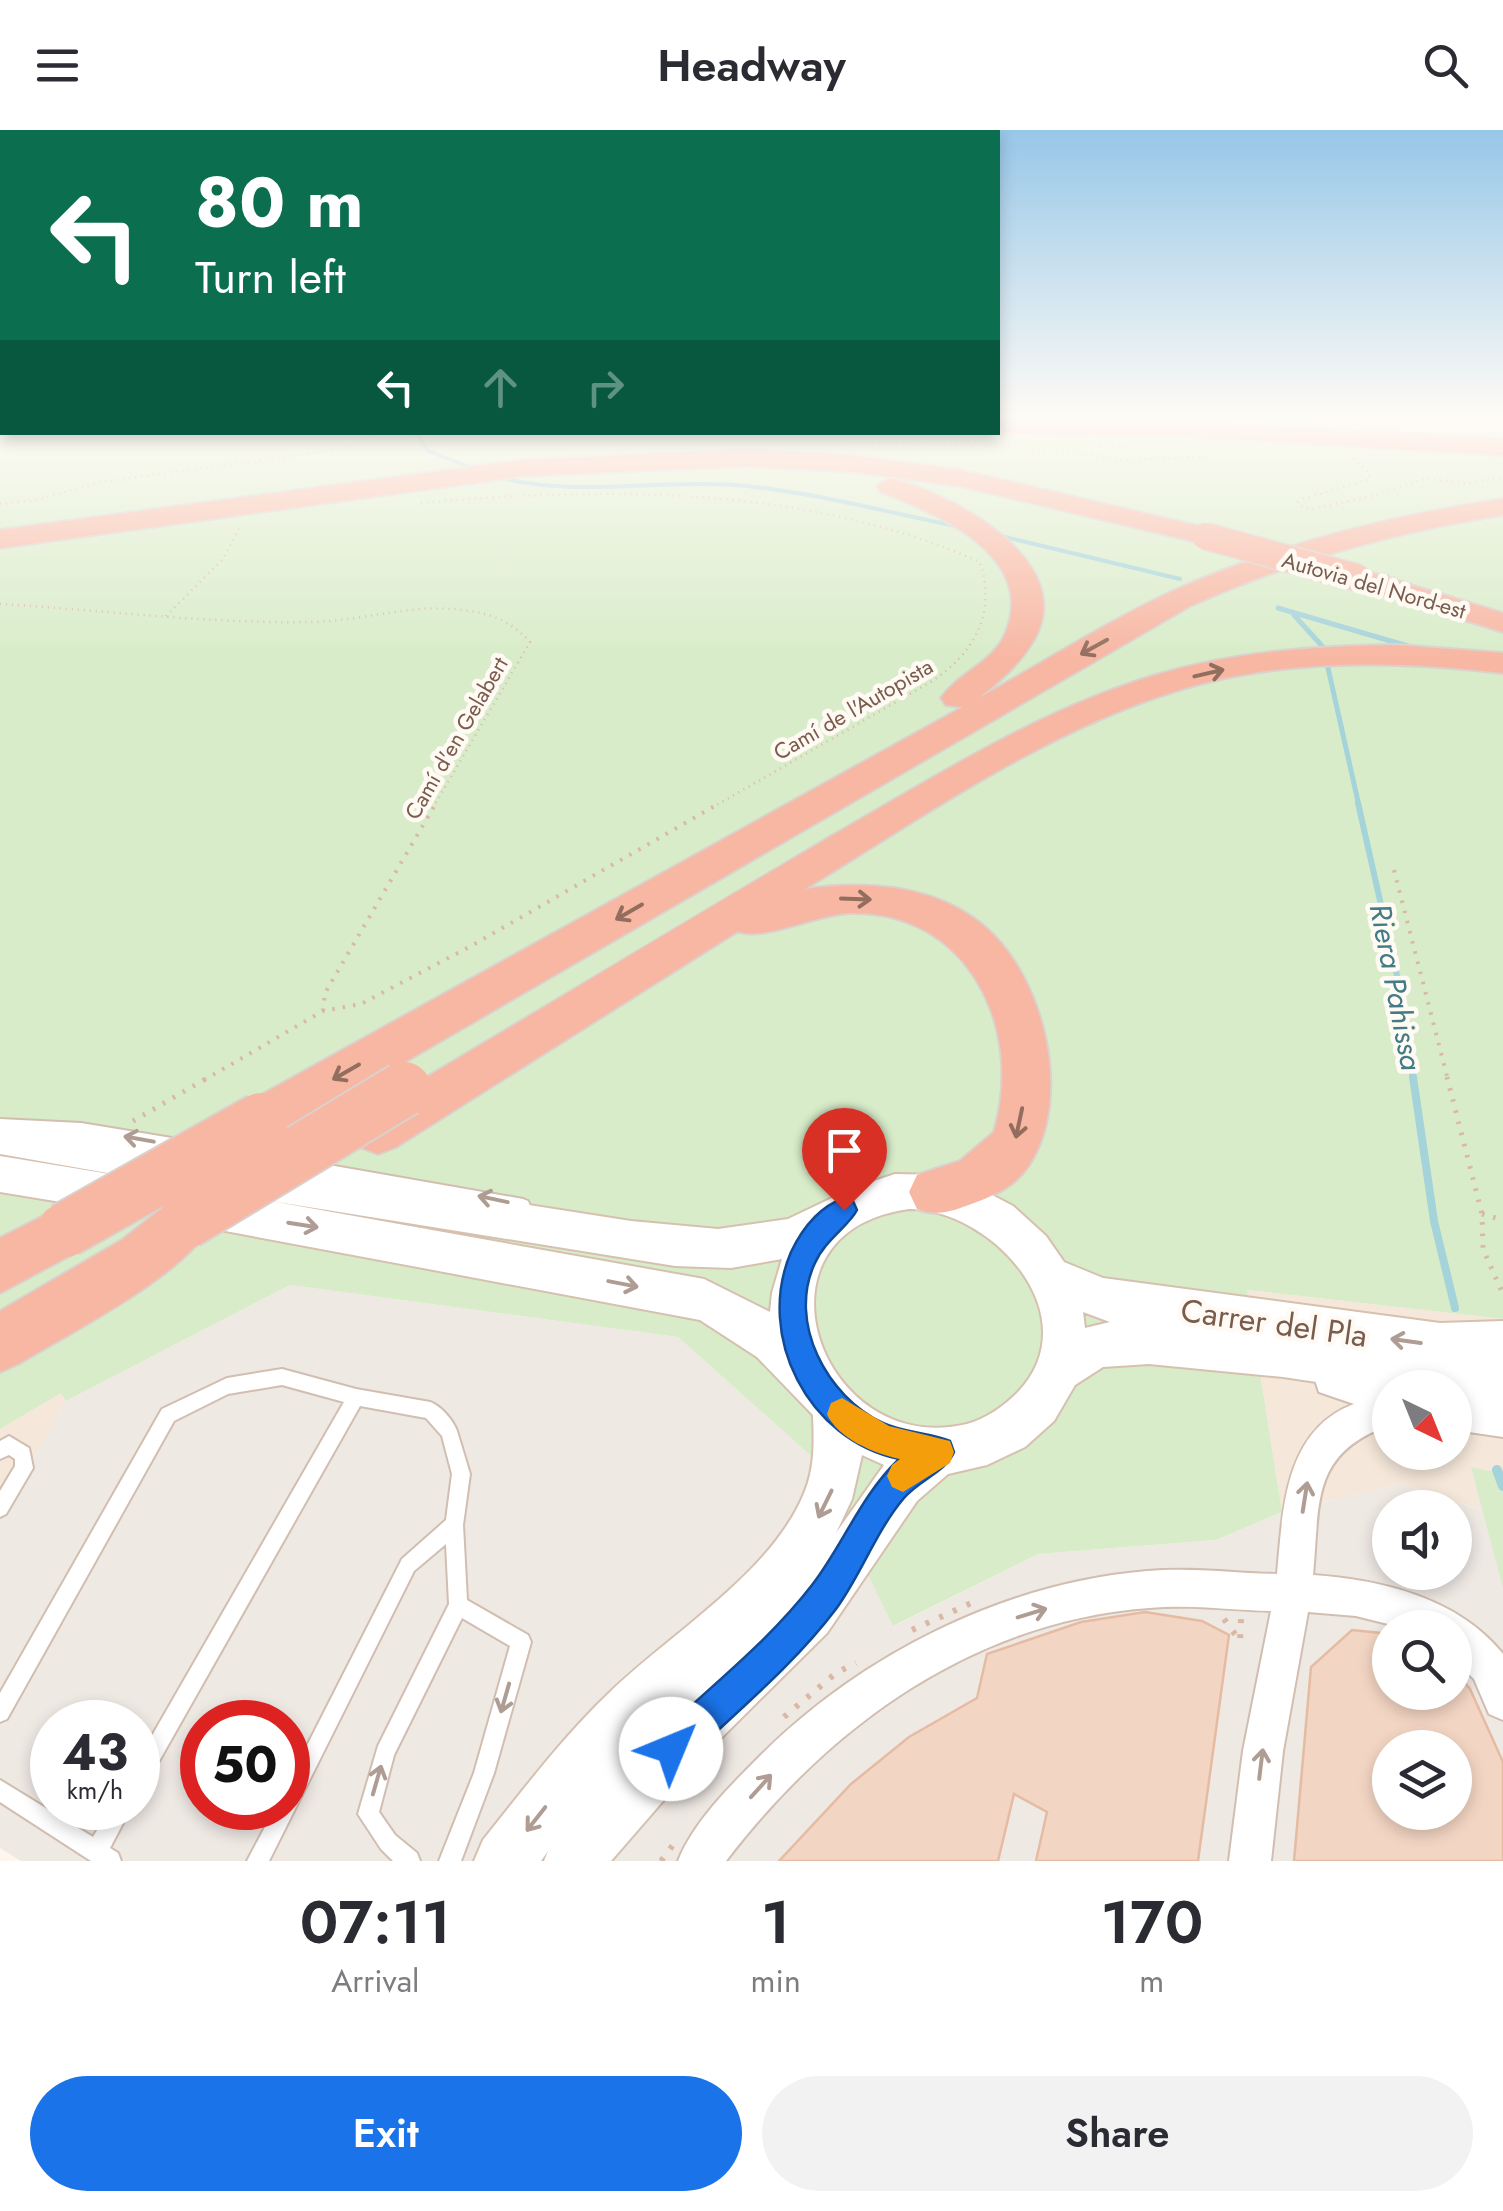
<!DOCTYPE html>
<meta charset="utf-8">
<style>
body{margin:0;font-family:Jost,sans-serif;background:#f2f2f3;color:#2b2b33;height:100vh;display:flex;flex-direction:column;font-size:38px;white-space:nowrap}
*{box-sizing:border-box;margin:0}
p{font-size:32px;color:#7c7c81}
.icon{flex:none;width:55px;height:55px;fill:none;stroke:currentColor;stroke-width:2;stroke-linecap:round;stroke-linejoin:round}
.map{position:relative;height:1731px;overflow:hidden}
.drawer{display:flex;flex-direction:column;background:#fff;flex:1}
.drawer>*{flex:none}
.banner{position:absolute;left:0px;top:0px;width:1000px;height:305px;box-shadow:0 5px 15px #0003;background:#0b6e4f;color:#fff;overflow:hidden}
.needle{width:65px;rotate:137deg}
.controls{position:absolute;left:1372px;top:1240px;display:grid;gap:20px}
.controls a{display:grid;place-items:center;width:100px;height:100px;border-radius:50%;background:#fff;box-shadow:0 5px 15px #0003;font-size:50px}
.speed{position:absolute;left:30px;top:1570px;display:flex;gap:20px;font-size:50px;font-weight:700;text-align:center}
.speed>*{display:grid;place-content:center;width:130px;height:130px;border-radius:50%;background:#fff;box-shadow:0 5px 15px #0003;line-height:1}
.speed small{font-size:25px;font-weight:400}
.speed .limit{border:15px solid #d22;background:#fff;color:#111}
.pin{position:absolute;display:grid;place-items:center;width:85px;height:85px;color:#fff;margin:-102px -42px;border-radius:50% 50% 50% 0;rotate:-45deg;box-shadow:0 0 10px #0007}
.pin .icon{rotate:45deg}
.me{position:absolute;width:110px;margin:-55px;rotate:45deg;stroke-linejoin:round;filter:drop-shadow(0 0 8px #0008)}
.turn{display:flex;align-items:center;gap:35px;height:210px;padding:0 30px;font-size:45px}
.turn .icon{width:130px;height:130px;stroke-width:2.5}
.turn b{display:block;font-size:70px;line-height:85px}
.lanes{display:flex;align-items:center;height:95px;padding:0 30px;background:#0003;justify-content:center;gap:50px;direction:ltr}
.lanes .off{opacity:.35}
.eta{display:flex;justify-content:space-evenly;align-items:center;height:170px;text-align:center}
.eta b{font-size:60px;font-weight:600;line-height:70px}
.action{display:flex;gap:20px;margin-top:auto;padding:20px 30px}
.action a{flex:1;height:115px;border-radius:60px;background:#1a73e8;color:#fff;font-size:40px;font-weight:600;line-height:115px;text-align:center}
.action a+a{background:#f2f2f3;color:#2b2b33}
header{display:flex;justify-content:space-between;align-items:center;height:130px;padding:0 30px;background:#fff;font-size:45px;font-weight:600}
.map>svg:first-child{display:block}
.residential{fill:#f5e8da;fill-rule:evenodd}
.industrial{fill:#efe9e4;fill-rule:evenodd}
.green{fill:#d8ecc9}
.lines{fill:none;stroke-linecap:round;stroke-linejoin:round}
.stream-far4{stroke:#a5d3da;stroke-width:4}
.stream-far3{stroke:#a5d3da;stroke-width:5}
.stream-far2{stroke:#a5d3da;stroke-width:6}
.stream-far1{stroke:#a5d3da;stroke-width:8}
.stream{stroke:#a5d3da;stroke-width:10}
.building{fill:#f3d5c3;stroke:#e6bba3;stroke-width:2.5;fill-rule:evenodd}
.service-casing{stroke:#d1beb0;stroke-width:4}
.minor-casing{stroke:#d1beb0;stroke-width:4}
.secondary-casing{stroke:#d6c0b0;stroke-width:4}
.motorway-casing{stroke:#dad1cd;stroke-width:4}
.path-far3{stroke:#d9b8a5;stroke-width:2.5;stroke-dasharray:1 5;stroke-linecap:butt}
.path-far2{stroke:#d9b8a5;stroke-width:4;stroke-dasharray:2.5 8;stroke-linecap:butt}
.path-far1{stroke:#d9b8a5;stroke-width:5;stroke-dasharray:2.5 9;stroke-linecap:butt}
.path{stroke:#d9b8a5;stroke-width:6;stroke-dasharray:4 11;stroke-linecap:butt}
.service{fill:#fff;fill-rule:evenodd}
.minor{fill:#fff;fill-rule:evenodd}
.secondary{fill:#fff;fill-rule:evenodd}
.motorway{fill:#f7b7a3;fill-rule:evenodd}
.motorway-bridge-far1-casing{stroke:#dad1cd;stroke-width:29;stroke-linecap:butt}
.motorway-bridge-casing{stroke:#dad1cd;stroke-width:58;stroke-linecap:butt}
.path-bridge{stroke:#d9b8a5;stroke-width:2.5;stroke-dasharray:1 5;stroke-linecap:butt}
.motorway-bridge-far1{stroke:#f7b7a3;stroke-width:26}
.motorway-bridge{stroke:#f7b7a3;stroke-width:54}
.oneway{stroke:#936e5e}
.oneway2{stroke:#af9d94}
.route{fill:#1a73e8;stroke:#114b97;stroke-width:2.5}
.slow{fill:#f59e0b}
.labels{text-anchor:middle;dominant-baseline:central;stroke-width:9;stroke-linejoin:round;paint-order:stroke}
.far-street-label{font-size:22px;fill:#7a5c4d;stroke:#fffaf3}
.water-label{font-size:30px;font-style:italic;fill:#437c86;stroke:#fffaf3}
.near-street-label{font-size:32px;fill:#7a5c4d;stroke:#fffaf3}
</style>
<header><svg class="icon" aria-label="menu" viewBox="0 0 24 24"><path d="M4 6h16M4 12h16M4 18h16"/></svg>Headway<svg class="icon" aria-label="search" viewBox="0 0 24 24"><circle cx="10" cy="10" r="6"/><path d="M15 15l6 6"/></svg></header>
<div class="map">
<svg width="1503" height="1731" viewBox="0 0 1503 1731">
<rect width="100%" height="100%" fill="#fdf6ec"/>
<path class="residential" d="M1247,1160l256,29v155l-32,-7 9,42 -80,-25 -118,28zM1390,1258h65v64h-65z
M61,1262l5,9 -66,118v-90z"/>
<path class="industrial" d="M290,1155l388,52 132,118 84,171 144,-72 178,-14 66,-28 118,-28 79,25 -8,-42 32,7v387h-1482l-21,-13v-329l66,-118zM1390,1378h65v64h-65zM1390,1498h65v64h-65zM52,1592h86v86h-86zM202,1592h86v86h-86zM1390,1618h65v64h-65z"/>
<path class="green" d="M0,286l2,16h996v-16h505v903l-256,-29 35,222 -66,28 -178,14 -145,72 -83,-171 -132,-118 -388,-52 -224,116 -5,-8 -61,36z
M1471,1337l32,7v114z"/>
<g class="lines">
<path class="stream-far4" d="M416,302l12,19 49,19
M498,347c78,21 157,2 236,8 76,6 151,27 226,42
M997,405l183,44"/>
<path class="stream-far3" d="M1278,478l133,39
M1294,485l29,32
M1328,538l31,138"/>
<path class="stream-far2" d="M1358,673l42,186 13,91"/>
<path class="stream-far1" d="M1413,947l21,144 21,87"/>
<path class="stream" d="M1497,1340l6,16"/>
</g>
<path class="building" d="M1145,1482l57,9 27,14 -31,226h-162l11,-49 -33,-18 -16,67h-219l72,-77 58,-47 68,-39 10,-44 94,-32z
M1352,1500l38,4v58h65v-21l15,18 33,73v99h-209l17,-194zM1390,1618h65v64h-65z"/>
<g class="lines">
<defs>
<path id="service" d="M0,989l81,4 97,16 5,2 2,4 -2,4 -5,2 -97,-16 -81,-4z
M306,1031l217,38 5,2 2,5 -2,5 -5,2 -217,-40 -5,-2 -2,-4 2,-4z
M282,1239l74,20 74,13c11,4 23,18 27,29l13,43 -7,51 4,75 61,35 3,7 -37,131 -33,88h-22l35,-88 36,-127 -48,-28 -68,137 -15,57 16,23 22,18 3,8h-27l-12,-12 -23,-35 20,-68 71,-142 -3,-60 -32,27 -145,290h-22l28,-53h13v-25l114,-224 44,-39 6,-46 -10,-38 -16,-18 -66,-12 -215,380 -7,3v-29l206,-358 -62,-17 -54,9 -54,27 -167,298 -7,3v-29l162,-284 65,-31z
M9,1306l20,12 4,20 -27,46 -6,3v-26l15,-25v-7l-6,-4 -9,4v-18z
M0,1650l93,57 17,-29h21l-21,40 8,5 3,8h-30l-91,-59z"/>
<path id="minor" d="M1331,1234l71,24h-12v37c-80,28 -70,78 -77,150 70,5 145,23 190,79v66l-14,-6 -15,-35 -19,-18v-33h-51l-48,-12 -48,-4 -25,139 -12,110h-42l14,-110 28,-140c-41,-1 -81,-7 -122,-3 -175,13 -319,117 -423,253h-48c16,-40 54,-77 84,-107 101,-100 242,-171 385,-183 43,-4 87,2 130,3 6,-63 7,-144 77,-170l-35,-12 -4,-12 4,-12z
M1455,1266l48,7v34l-48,-7z"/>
<path id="secondary" d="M0,990l181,30 14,6 6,12 -6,12 -14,6 -181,-32z
M0,1026l128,21 14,5 6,13 -6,13 -14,5 -128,-21z
M247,1031l384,60 87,8 70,-10 65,-31 42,-14 45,1 35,11 38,20 33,30 18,26 39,16 337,45 63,-2v89l-48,-7v-15h-65v5l-107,-16 -134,-13 -46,3 -28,18 -21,36 -29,26 -38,18 -39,9 -31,27 -90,132 -131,130 -85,98h-67l4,-10 -7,10h-67l9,-21c40,-50 79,-102 125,-146 61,-60 165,-121 197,-203 10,-25 9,-50 8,-76l-56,-58 -57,-37 -496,-93 -15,-6 -6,-13 6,-13 15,-6 500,90 66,33 2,-19 10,-34 -51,9 -56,-2 -428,-69 -14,-5 -6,-13 6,-13zM909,1079c83,0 181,107 109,183 -14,14 -32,27 -51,32 -147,35 -227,-192 -58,-215zM1083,1182l27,10 -25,6zM862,1325l22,10 -48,68 16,-34z"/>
<path id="motorway" d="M998,291h169l336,18v16l-336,-20 -178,-2 9,-1z
M746,320l110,6 104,14 255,60 4,6 -4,6 -10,2 -245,-58 -104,-14 -110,-6 -223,10 -523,72v-18l523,-70z
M890,348c59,15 185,80 146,158 -14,26 -35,44 -57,62 64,-35 127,-76 194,-107 105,-47 216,-75 330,-92v16c-110,17 -212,46 -313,91l-911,529 -18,6 -18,-6 -7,-15 7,-15 720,-398 -17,-2 -5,-7c18,-26 53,-35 65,-66 31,-77 -70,-119 -125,-140l-4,-6z
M1359,439l144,44v19l-155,-48 -4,-6 4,-6z
M1396,515l107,8v20c-106,-12 -220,-15 -324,17 -135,41 -255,126 -374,199 61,-8 130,-5 180,38 59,51 88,170 44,238 -13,20 -33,30 -55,38 -22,8 -35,14 -57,6l-8,-17 8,-17 43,-14 34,-29c31,-104 -26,-222 -144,-219 -33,1 -88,29 -112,18l-342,216 -18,7 -18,-7 -7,-15 7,-15c157,-93 313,-188 470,-280 105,-60 209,-127 326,-162 78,-23 159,-29 240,-30z
M185,1068l19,7 8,17c-23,51 -141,110 -192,141l-20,9v-61l122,-71 44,-35z
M65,1075l19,7 8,18 -8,18 -84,45v-55z"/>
</defs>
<use href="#service" class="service-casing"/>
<use href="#minor" class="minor-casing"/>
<use href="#secondary" class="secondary-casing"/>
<use href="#motorway" class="motorway-casing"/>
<path class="path-far3" d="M920,312l65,-1
M855,313l65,-1
M954,314l111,7 57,9 89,-3
M1094,316l36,1
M1353,329l15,13 2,7 -67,20 -5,3 4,5 10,2 64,-14 51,-17 40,6 36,-7
M421,373c185,-17 387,-17 559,59 17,53 -7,93 -51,121l-214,123
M0,374l35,-4 66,-18 240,-33 21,-5 10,-12
M0,474c104,6 208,20 312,18 51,-1 100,-19 151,-12 28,3 49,12 67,32l-96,164
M166,486l57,-57 18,-34"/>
<path class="path-far2" d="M1394,740l54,210
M323,881l2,-18 111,-190
M204,950l119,-69 38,-7 110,-58 249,-143"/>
<path class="path-far1" d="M1447,947l35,137 1,35 20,45
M133,991l76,-44
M1482,1084l21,6"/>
<path class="path" d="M1224,1489l16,22 1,-22
M912,1500l68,-31
M784,1587l52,-44 20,-10
M661,1731l12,-16"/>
<use href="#service" class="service"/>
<use href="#minor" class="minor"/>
<use href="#secondary" class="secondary"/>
<use href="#motorway" class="motorway"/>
<defs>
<path id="motorway-bridge-far1" d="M1205,406l154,42"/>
<path id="motorway-bridge" d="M185,1092l219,-133
M65,1100l196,-110"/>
</defs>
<use href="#motorway-bridge-far1" class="motorway-bridge-far1-casing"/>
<use href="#motorway-bridge" class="motorway-bridge-casing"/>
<path class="path-bridge" d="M1382,444l15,4"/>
<use href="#motorway-bridge-far1" class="motorway-bridge-far1"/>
<use href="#motorway-bridge" class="motorway-bridge"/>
</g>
<defs><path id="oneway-shaft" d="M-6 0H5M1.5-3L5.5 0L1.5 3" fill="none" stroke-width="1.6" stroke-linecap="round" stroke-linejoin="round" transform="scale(2.5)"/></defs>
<g class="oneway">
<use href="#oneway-shaft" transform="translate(1094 517) rotate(151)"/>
<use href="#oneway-shaft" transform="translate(1209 543) rotate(-13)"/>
<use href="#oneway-shaft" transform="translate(856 769) rotate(2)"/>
<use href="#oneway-shaft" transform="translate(629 782) rotate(150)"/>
<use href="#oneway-shaft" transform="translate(346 942) rotate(150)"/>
<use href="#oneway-shaft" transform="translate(1019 993) rotate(102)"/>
</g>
<g class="oneway2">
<use href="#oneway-shaft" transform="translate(139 1009) rotate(-170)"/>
<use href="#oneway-shaft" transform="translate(493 1069) rotate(-168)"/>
<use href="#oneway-shaft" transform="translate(303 1095) rotate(9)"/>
<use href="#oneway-shaft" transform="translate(623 1154) rotate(11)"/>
<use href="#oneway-shaft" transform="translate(1406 1211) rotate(-172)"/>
<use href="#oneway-shaft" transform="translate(1305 1367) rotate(-81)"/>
<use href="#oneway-shaft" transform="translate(825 1374) rotate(116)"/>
<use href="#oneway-shaft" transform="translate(1032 1483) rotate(-17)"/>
<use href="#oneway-shaft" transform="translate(505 1568) rotate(106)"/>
<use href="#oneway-shaft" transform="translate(1261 1634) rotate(-83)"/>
<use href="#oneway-shaft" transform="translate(377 1650) rotate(-74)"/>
<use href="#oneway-shaft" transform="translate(761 1656) rotate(-48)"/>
<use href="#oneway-shaft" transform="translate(536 1689) rotate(128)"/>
</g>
<linearGradient id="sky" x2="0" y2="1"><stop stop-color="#97c7e8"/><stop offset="0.54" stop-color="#fefbf6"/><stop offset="1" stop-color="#fefbf6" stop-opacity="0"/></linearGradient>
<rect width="1503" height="528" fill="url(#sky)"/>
<path class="route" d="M844,1068l9,3 4,9c-8,16 -32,30 -42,53 -28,59 12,134 68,160 21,10 45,9 67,18l4,11c-8,20 -35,28 -50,46 -28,33 -43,77 -68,111 -43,57 -101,104 -152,153l-13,5 -13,-5 -6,-13 6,-13c51,-48 110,-94 154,-151 31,-40 49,-90 87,-126 -91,-19 -144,-123 -108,-207 11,-23 28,-45 53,-54z"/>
<path class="slow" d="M842,1268l47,28 61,15 4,11 -4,11 -47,29 -11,-5 -5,-11 5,-11 8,-6c-25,-5 -63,-21 -73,-45l4,-11z"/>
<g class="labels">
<g class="far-street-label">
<text transform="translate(1374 455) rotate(16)">Autovia del Nord-est</text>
<text transform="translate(853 579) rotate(-30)">Camí de l'Autopista</text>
<text transform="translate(456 608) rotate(-60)">Camí d'en Gelabert</text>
</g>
<g class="water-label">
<text transform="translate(1396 857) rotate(79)">Riera Pahissa</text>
</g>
<g class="near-street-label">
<text transform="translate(1274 1193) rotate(8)">Carrer del Pla</text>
</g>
</g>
</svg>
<div class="controls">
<a><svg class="needle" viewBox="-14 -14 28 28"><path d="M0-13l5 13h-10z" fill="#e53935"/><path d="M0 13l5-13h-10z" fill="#7c7c81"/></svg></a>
<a><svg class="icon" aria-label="sound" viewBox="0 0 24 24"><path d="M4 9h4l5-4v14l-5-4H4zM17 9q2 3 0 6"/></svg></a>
<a><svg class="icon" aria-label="search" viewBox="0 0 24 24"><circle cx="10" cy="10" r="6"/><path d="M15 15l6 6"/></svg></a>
<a><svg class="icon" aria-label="layers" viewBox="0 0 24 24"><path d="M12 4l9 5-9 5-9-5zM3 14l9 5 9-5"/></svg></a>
</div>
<div class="speed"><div>43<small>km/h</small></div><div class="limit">50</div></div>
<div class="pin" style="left:844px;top:1080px;background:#d93025"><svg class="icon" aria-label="arrive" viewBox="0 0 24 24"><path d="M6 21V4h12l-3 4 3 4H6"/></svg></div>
<svg class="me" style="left:671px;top:1619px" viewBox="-20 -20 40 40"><circle r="19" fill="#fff"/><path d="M0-13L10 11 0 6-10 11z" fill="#1a73e8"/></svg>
<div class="banner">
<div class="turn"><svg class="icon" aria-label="left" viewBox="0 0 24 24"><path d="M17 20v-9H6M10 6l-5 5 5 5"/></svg><div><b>80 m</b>Turn left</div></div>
<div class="lanes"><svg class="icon" aria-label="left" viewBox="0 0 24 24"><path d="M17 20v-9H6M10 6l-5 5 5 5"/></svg><svg class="icon off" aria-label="ahead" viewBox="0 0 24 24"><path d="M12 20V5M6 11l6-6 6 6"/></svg><svg class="icon off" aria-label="right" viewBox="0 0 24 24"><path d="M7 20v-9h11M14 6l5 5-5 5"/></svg></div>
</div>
</div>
<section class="drawer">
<div class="eta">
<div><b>07:11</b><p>Arrival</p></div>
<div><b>1</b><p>min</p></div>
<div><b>170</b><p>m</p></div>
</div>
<div class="action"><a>Exit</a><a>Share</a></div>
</section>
